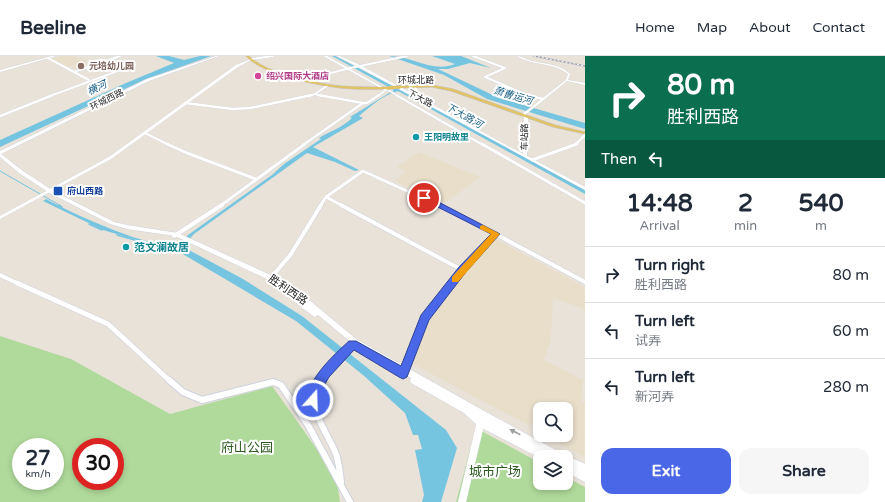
<!DOCTYPE html>
<meta charset="utf-8">
<style>
body{margin:0;font-family:"Varela Round","Noto Sans SC",sans-serif;background:#f6f6f7;color:#1f2937;height:100vh;display:flex;flex-direction:column;font-size:15px;white-space:nowrap}
*{box-sizing:border-box;margin:0}
p{font-size:13px;color:#747a83}
.icon{flex:none;width:22px;height:22px;fill:none;stroke:currentColor;stroke-width:2;stroke-linecap:round;stroke-linejoin:round}
.map{position:relative;flex:1;overflow:hidden}
.panel{display:flex;flex-direction:column;background:#fff;width:300px}
.panel>*{flex:none}
.banner{background:#0b6e4f;color:#fff;overflow:hidden}
.controls{position:absolute;left:533px;top:346px;display:grid;gap:8px}
.controls a{display:grid;place-items:center;width:40px;height:40px;border-radius:8px;background:#fff;box-shadow:0 2px 6px #0003;font-size:20px}
.speed{position:absolute;left:12px;top:382px;display:flex;gap:8px;font-size:20px;font-weight:700;text-align:center}
.speed>*{display:grid;place-content:center;width:52px;height:52px;border-radius:50%;background:#fff;box-shadow:0 2px 6px #0003;line-height:1}
.speed small{font-size:10px;font-weight:400}
.speed .limit{border:6px solid #d22;background:#fff;color:#111}
.pin{position:absolute;display:grid;place-items:center;width:34px;height:34px;color:#fff;margin:-17px;border:2px solid #fff;border-radius:50%;box-shadow:0 1px 4px #0007}
.me{position:absolute;width:44px;margin:-22px;rotate:20deg;stroke-linejoin:round;filter:drop-shadow(0 0 3px #0008)}
.turn{display:flex;align-items:center;gap:14px;height:84px;padding:0 16px;font-size:18px}
.turn .icon{width:52px;height:52px;stroke-width:2.5}
.turn b{display:block;font-size:28px;line-height:34px}
.then{display:flex;align-items:center;height:38px;padding:0 16px;background:#0003;gap:8px;font-size:15px}
.eta{display:flex;justify-content:space-evenly;align-items:center;height:68px;text-align:center}
.eta b{font-size:24px;font-weight:700;line-height:28px}
.cta{display:flex;gap:8px;margin-top:auto;padding:8px 16px}
.cta a{flex:1;height:46px;border-radius:12px;background:#4967e6;color:#fff;font-size:16px;font-weight:700;line-height:46px;text-align:center}
.cta a+a{background:#f6f6f7;color:#1f2937}
ul{padding:0;list-style:none}
li{display:flex;align-items:center;gap:12px;height:56px;padding:0 16px;border-top:1px solid #e0e1e3}
li div{flex:1}
li b{display:block;font-size:15px}
li em{font-style:normal}
header{display:flex;align-items:center;gap:24px;box-sizing:border-box;height:56px;padding:0 20px;background:#fff;border-bottom:1px solid #e0e1e3}
header strong{font-size:19px}
nav{display:flex;gap:22px;margin-inline-start:auto;font-size:14px}
main{display:flex;flex:1;min-height:0}
.map>svg:first-child{display:block}
.education{fill:#e8deca}
.green{fill:#b0da9b;fill-rule:evenodd}
.water{fill:#76c5e0}
.lines{fill:none;stroke-linecap:round;stroke-linejoin:round}
.stream-far1{stroke:#76c5e0;stroke-width:1}
.stream{stroke:#76c5e0;stroke-width:1.5}
.minor-far5-casing{stroke:#cfd2de;stroke-width:2.5}
.minor-far4-casing{stroke:#cfd2de;stroke-width:3}
.minor-far3-casing{stroke:#cfd2de;stroke-width:3.5}
.minor-far2-casing{stroke:#cfd2de;stroke-width:5}
.minor-far1-casing{stroke:#cfd2de;stroke-width:6}
.minor-casing{stroke:#cfd2de;stroke-width:8}
.tertiary-casing{stroke:#cfd2de;stroke-width:0.5}
.secondary-casing{stroke:#cfd2de;stroke-width:1}
.primary-casing{stroke:#c3c3c3;stroke-width:1}
.minor-far5{stroke:#fff;stroke-width:2}
.minor-far4{stroke:#fff;stroke-width:2.5}
.minor-far3{stroke:#fff;stroke-width:3}
.minor-far2{stroke:#fff;stroke-width:4}
.minor-far1{stroke:#fff;stroke-width:5}
.minor{stroke:#fff;stroke-width:6}
.tertiary{fill:#fff;fill-rule:evenodd}
.secondary{fill:#fff;fill-rule:evenodd}
.primary{fill:#e1c366;fill-rule:evenodd}
.rail-casing{stroke:#9da0af;stroke-width:1.5}
.rail{stroke:#fff;stroke-width:1;stroke-dasharray:2;stroke-linecap:butt}
.primary-bridge-casing{stroke:#c3c3c3;stroke-width:3.5;stroke-linecap:butt}
.primary-bridge{stroke:#e1c366;stroke-width:3}
.oneway{fill:#9e9e9e}
.route{fill:#4967e6;stroke:#2f4396}
.slow{fill:#f59e0b}
.education-dot{fill:#8d6e63;stroke:#fff;stroke-width:1.5}
.hotel-dot{fill:#d1479c;stroke:#fff;stroke-width:1.5}
.culture-dot{fill:#0f9aa8;stroke:#fff;stroke-width:1.5}
.transit-dot{fill:#1a4fb4;stroke:#fff;stroke-width:1.5}
.labels{text-anchor:middle;dominant-baseline:central;stroke-width:4;stroke-linejoin:round;paint-order:stroke}
.far-education-label{font-size:9px;font-weight:bold;fill:#785e54;stroke:#fff;text-anchor:start}
.far-hotel-label{font-size:9px;font-weight:bold;fill:#b23c85;stroke:#fff;text-anchor:start}
.far-street-label{font-size:9px;fill:#272727;stroke:#fff}
.far-culture-label{font-size:9px;font-weight:bold;fill:#0d838f;stroke:#fff;text-anchor:start}
.far-transit-label{font-size:9px;font-weight:bold;fill:#164399;stroke:#fff;text-anchor:start}
.far-water-label{font-size:10px;font-style:italic;fill:#1a6287;stroke:#fff}
.culture-label{font-size:11px;font-weight:bold;fill:#0d838f;stroke:#fff;text-anchor:start}
.street-label{font-size:11px;fill:#272727;stroke:#fff}
.near-park-label{font-size:13px;fill:#2c5a20;stroke:#fff}
</style>
<header>
<strong>Beeline</strong>
<nav><a>Home</a><a>Map</a><a>About</a><a>Contact</a></nav>
</header>
<main>
<div class="map">
<svg width="585" height="446" viewBox="0 0 585 446">
<rect width="100%" height="100%" fill="#e8e2d9"/>
<path class="education" d="M62,0h11l16,5 -6,2 8,3 -11,3 -9,-2 4,-2 -8,2 -16,-8z
M419,96l61,25 -35,26 -50,-22 11,-10 -9,-4z
M495,183l90,48v22l-32,-11 -2,41 -7,21 39,20 -2,21 4,2v54l-32,-17 -3,-5h16v-26h-26v18l-9,-4 -1,3 -121,-64 15,-44z"/>
<path class="green" d="M0,280l71,23 99,55 102,-28 64,90 4,26h-340zM21,391h34v34h-34zM81,391h34v34h-34z
M476,372l64,35v20h26v-6l19,10v15h-129z"/>
<path class="water" d="M156,0h13l15,4 16,-4h11l-67,24 -144,67v-7l126,-57 48,-20z
M332,0h3l78,40 172,94v4l-187,-103c-15,4 -27,15 -39,25l4,2 -50,29 46,23 -4,1 -20,-9 -28,-9 -113,81 -10,11 3,4 56,30 59,37 144,114 11,18 -16,54h-19l2,-7 -9,-45 7,-1 -4,-14h-5l-8,-22 -42,-38 -67,-54 -115,-68 -78,-23 -60,-29 3,-2c25,14 102,49 128,46l98,-70 12,-11 37,-25 -2,-1c11,-7 23,-10 33,-20l-2,-1 44,-27z
M389,0c23,0 43,17 66,8l-23,-8h29l30,12 -21,-5 -22,6h-10l61,29 86,25v6l-98,-30 -43,-24z"/>
<g class="lines">
<path class="stream-far1" d="M0,115l61,35"/>
<path class="stream" d="M59,149l3,2
M89,168l13,6
M117,179l39,11
M248,235l17,10"/>
<defs>
<path id="minor-far5" d="M325,0l61,34 -8,6
M473,0l32,12 -20,9 45,19
M48,2l41,22
M252,3l21,-3
M107,5l19,7
M74,16l46,-16
M306,24l40,-11 61,-13
M385,32l13,8
M408,36l9,-1 -2,-4
M315,38l13,-9
M50,40l76,-28
M308,40l7,-2 8,2"/>
<path id="minor-far4" d="M318,39l45,8h4l12,-8
M396,39l87,50
M527,39l16,4
M185,47l48,6 17,-1 62,-13
M0,60l53,-21
M145,77l24,12
M303,89l60,-42
M575,89l10,-10"/>
<path id="minor-far3" d="M167,88l20,9 69,26
M482,88l103,59
M532,104l45,-16
M326,141l17,9
M220,150l85,-62
M320,150l6,-9 37,-26 77,35"/>
<path id="minor-far2" d="M341,149l121,65
M438,149l65,33 82,44
M174,180l48,-31
M0,219l19,9
M269,224l22,-26 30,-49
M452,228l44,-50"/>
<path id="minor-far1" d="M17,227l91,41 62,57
M403,318c10,-35 27,-63 49,-91
M320,325l11,-16 22,-21"/>
<path id="minor" d="M169,324l14,12 19,8 71,-18 8,3 27,40 42,77
M321,324c-17,27 5,49 15,74 3,9 4,19 5,28"/>
<path id="tertiary" d="M52,0h4l-56,16v-2z
M337,0h3l20,9 163,89 1,-37 -3,-2 45,-35 2,-6c-14,-12 -36,-8 -51,-18 5,0 10,4 15,5 13,3 28,3 38,13l-2,6 17,3v2l-18,-4 -42,34 3,2 -1,39 58,31v3l-227,-123z
M251,3h2l-15,8 -127,92 -111,60v-3l109,-59 127,-92z
M481,361l3,1 1,3 -19,81h-8l19,-81 1,-3z"/>
<path id="secondary" d="M216,0h3l-70,25 -148,73 22,17 29,19 62,32 13,3 51,8 95,43 35,23 48,40 130,73 79,43 20,9v18l-19,-10v-15h-13l-2,-1v1h-11v1l-62,-32 -14,-13 -53,-30 -1,-3 1,-2 -59,-35 -34,-28 -3,2 -2,-1 -21,-16 -1,-2 2,-2 -24,-16 -94,-44 -48,-7 -17,-5 -62,-32 -29,-19 -19,-16v-6l147,-72z"/>
<path id="primary" d="M246,0h3c18,18 66,27 92,30 15,1 31,1 46,1l2,1 -2,1c-15,0 -31,1 -46,-1 -26,-3 -78,-13 -95,-32z
M432,29l21,4 102,36 30,7v2l-32,-7 -102,-36 -19,-4 -33,1 -2,-1 2,-1z"/>
</defs>
<use href="#minor-far5" class="minor-far5-casing"/>
<use href="#minor-far4" class="minor-far4-casing"/>
<use href="#minor-far3" class="minor-far3-casing"/>
<use href="#minor-far2" class="minor-far2-casing"/>
<use href="#minor-far1" class="minor-far1-casing"/>
<use href="#minor" class="minor-casing"/>
<use href="#tertiary" class="tertiary-casing"/>
<use href="#secondary" class="secondary-casing"/>
<use href="#primary" class="primary-casing"/>
<use href="#minor-far5" class="minor-far5"/>
<use href="#minor-far4" class="minor-far4"/>
<use href="#minor-far3" class="minor-far3"/>
<use href="#minor-far2" class="minor-far2"/>
<use href="#minor-far1" class="minor-far1"/>
<use href="#minor" class="minor"/>
<use href="#tertiary" class="tertiary"/>
<use href="#secondary" class="secondary"/>
<use href="#primary" class="primary"/>
<defs>
<path id="rail" d="M534,0l51,10"/>
</defs>
<use href="#rail" class="rail-casing"/>
<use href="#rail" class="rail"/>
<defs>
<path id="primary-bridge" d="M387,32l13,-1"/>
</defs>
<use href="#primary-bridge" class="primary-bridge-casing"/>
<use href="#primary-bridge" class="primary-bridge"/>
</g>
<defs><path id="oneway-solid" d="M-6-.8H1V-3.2L6.5 0L1 3.2V.8H-6Z"/></defs>
<use class="oneway" href="#oneway-solid" transform="translate(515 376) rotate(-152)"/>
<path class="route" d="M422,140h5l73,38 -34,38 -37,48 -22,57 -4,2 -4,-2 -45,-27 -25,27 -9,16 -3,11 -4,2 -4,-2c-8,-20 27,-51 40,-63h7l45,25 20,-51 38,-48 32,-33 -69,-35z"/>
<path class="slow" d="M483,169l17,9 -42,48h-6v-5l39,-43 -11,-5v-3z"/>
<circle class="education-dot" cx="81" cy="10" r="4"/>
<circle class="hotel-dot" cx="258" cy="20" r="4"/>
<g class="culture-dot">
<circle cx="416" cy="81" r="4"/>
<circle cx="126" cy="191" r="4"/>
</g>
<rect class="transit-dot" x="53" y="130" width="10" height="10" rx="2"/>
<g class="labels">
<g class="far-education-label">
<text x="89" y="10">元培幼儿园</text>
</g>
<g class="far-hotel-label">
<text x="266" y="20">绍兴国际大酒店</text>
</g>
<g class="far-street-label">
<text x="416" y="24">环城北路</text>
<text transform="translate(420 43) rotate(28)">下大路</text>
<text transform="translate(107 44) rotate(-26)">环城西路</text>
<text transform="translate(525 81) rotate(-89)">车站路</text>
</g>
<g class="far-culture-label">
<text x="424" y="81">王阳明故里</text>
</g>
<g class="far-transit-label">
<text x="67" y="135">府山西路</text>
</g>
<g class="far-water-label">
<text transform="translate(97 32) rotate(-25)">横河</text>
<text transform="translate(513 40) rotate(16)">萧曹运河</text>
<text transform="translate(464 60) rotate(29)">下大路河</text>
</g>
<g class="culture-label">
<text x="134" y="191">范文澜故居</text>
</g>
<g class="street-label">
<text transform="translate(288 234) rotate(34)">胜利西路</text>
</g>
<g class="near-park-label">
<text x="247" y="392">府山公园</text>
<text x="495" y="416">城市广场</text>
</g>
</g>
</svg>
<div class="controls">
<a><svg class="icon" aria-label="search" viewBox="0 0 24 24"><circle cx="10" cy="10" r="6"/><path d="M15 15l6 6"/></svg></a>
<a><svg class="icon" aria-label="layers" viewBox="0 0 24 24"><path d="M12 4l9 5-9 5-9-5zM3 14l9 5 9-5"/></svg></a>
</div>
<div class="speed"><div>27<small>km/h</small></div><div class="limit">30</div></div>
<div class="pin" style="left:424px;top:142px;background:#d93025"><svg class="icon" aria-label="arrive" viewBox="0 0 24 24"><path d="M6 21V4h12l-3 4 3 4H6"/></svg></div>
<svg class="me" style="left:313px;top:344px" viewBox="-20 -20 40 40"><circle r="17" fill="#4967e6" stroke="#fff" stroke-width="3"/><path d="M0-11L8 9 0 5-8 9z" fill="#fff"/></svg>
</div>
<section class="panel">
<div class="banner">
<div class="turn"><svg class="icon" aria-label="right" viewBox="0 0 24 24"><path d="M7 20v-9h11M14 6l5 5-5 5"/></svg><div><b>80 m</b>胜利西路</div></div>
<div class="then">Then<svg class="icon" aria-label="left" viewBox="0 0 24 24"><path d="M17 20v-9H6M10 6l-5 5 5 5"/></svg></div>
</div>
<div class="eta">
<div><b>14:48</b><p>Arrival</p></div>
<div><b>2</b><p>min</p></div>
<div><b>540</b><p>m</p></div>
</div>
<ul>
<li><svg class="icon" aria-label="right" viewBox="0 0 24 24"><path d="M7 20v-9h11M14 6l5 5-5 5"/></svg><div><b>Turn right</b><p>胜利西路</p></div><em>80 m</em></li>
<li><svg class="icon" aria-label="left" viewBox="0 0 24 24"><path d="M17 20v-9H6M10 6l-5 5 5 5"/></svg><div><b>Turn left</b><p>试弄</p></div><em>60 m</em></li>
<li><svg class="icon" aria-label="left" viewBox="0 0 24 24"><path d="M17 20v-9H6M10 6l-5 5 5 5"/></svg><div><b>Turn left</b><p>新河弄</p></div><em>280 m</em></li>
</ul>
<div class="cta"><a>Exit</a><a>Share</a></div>
</section>
</main>
